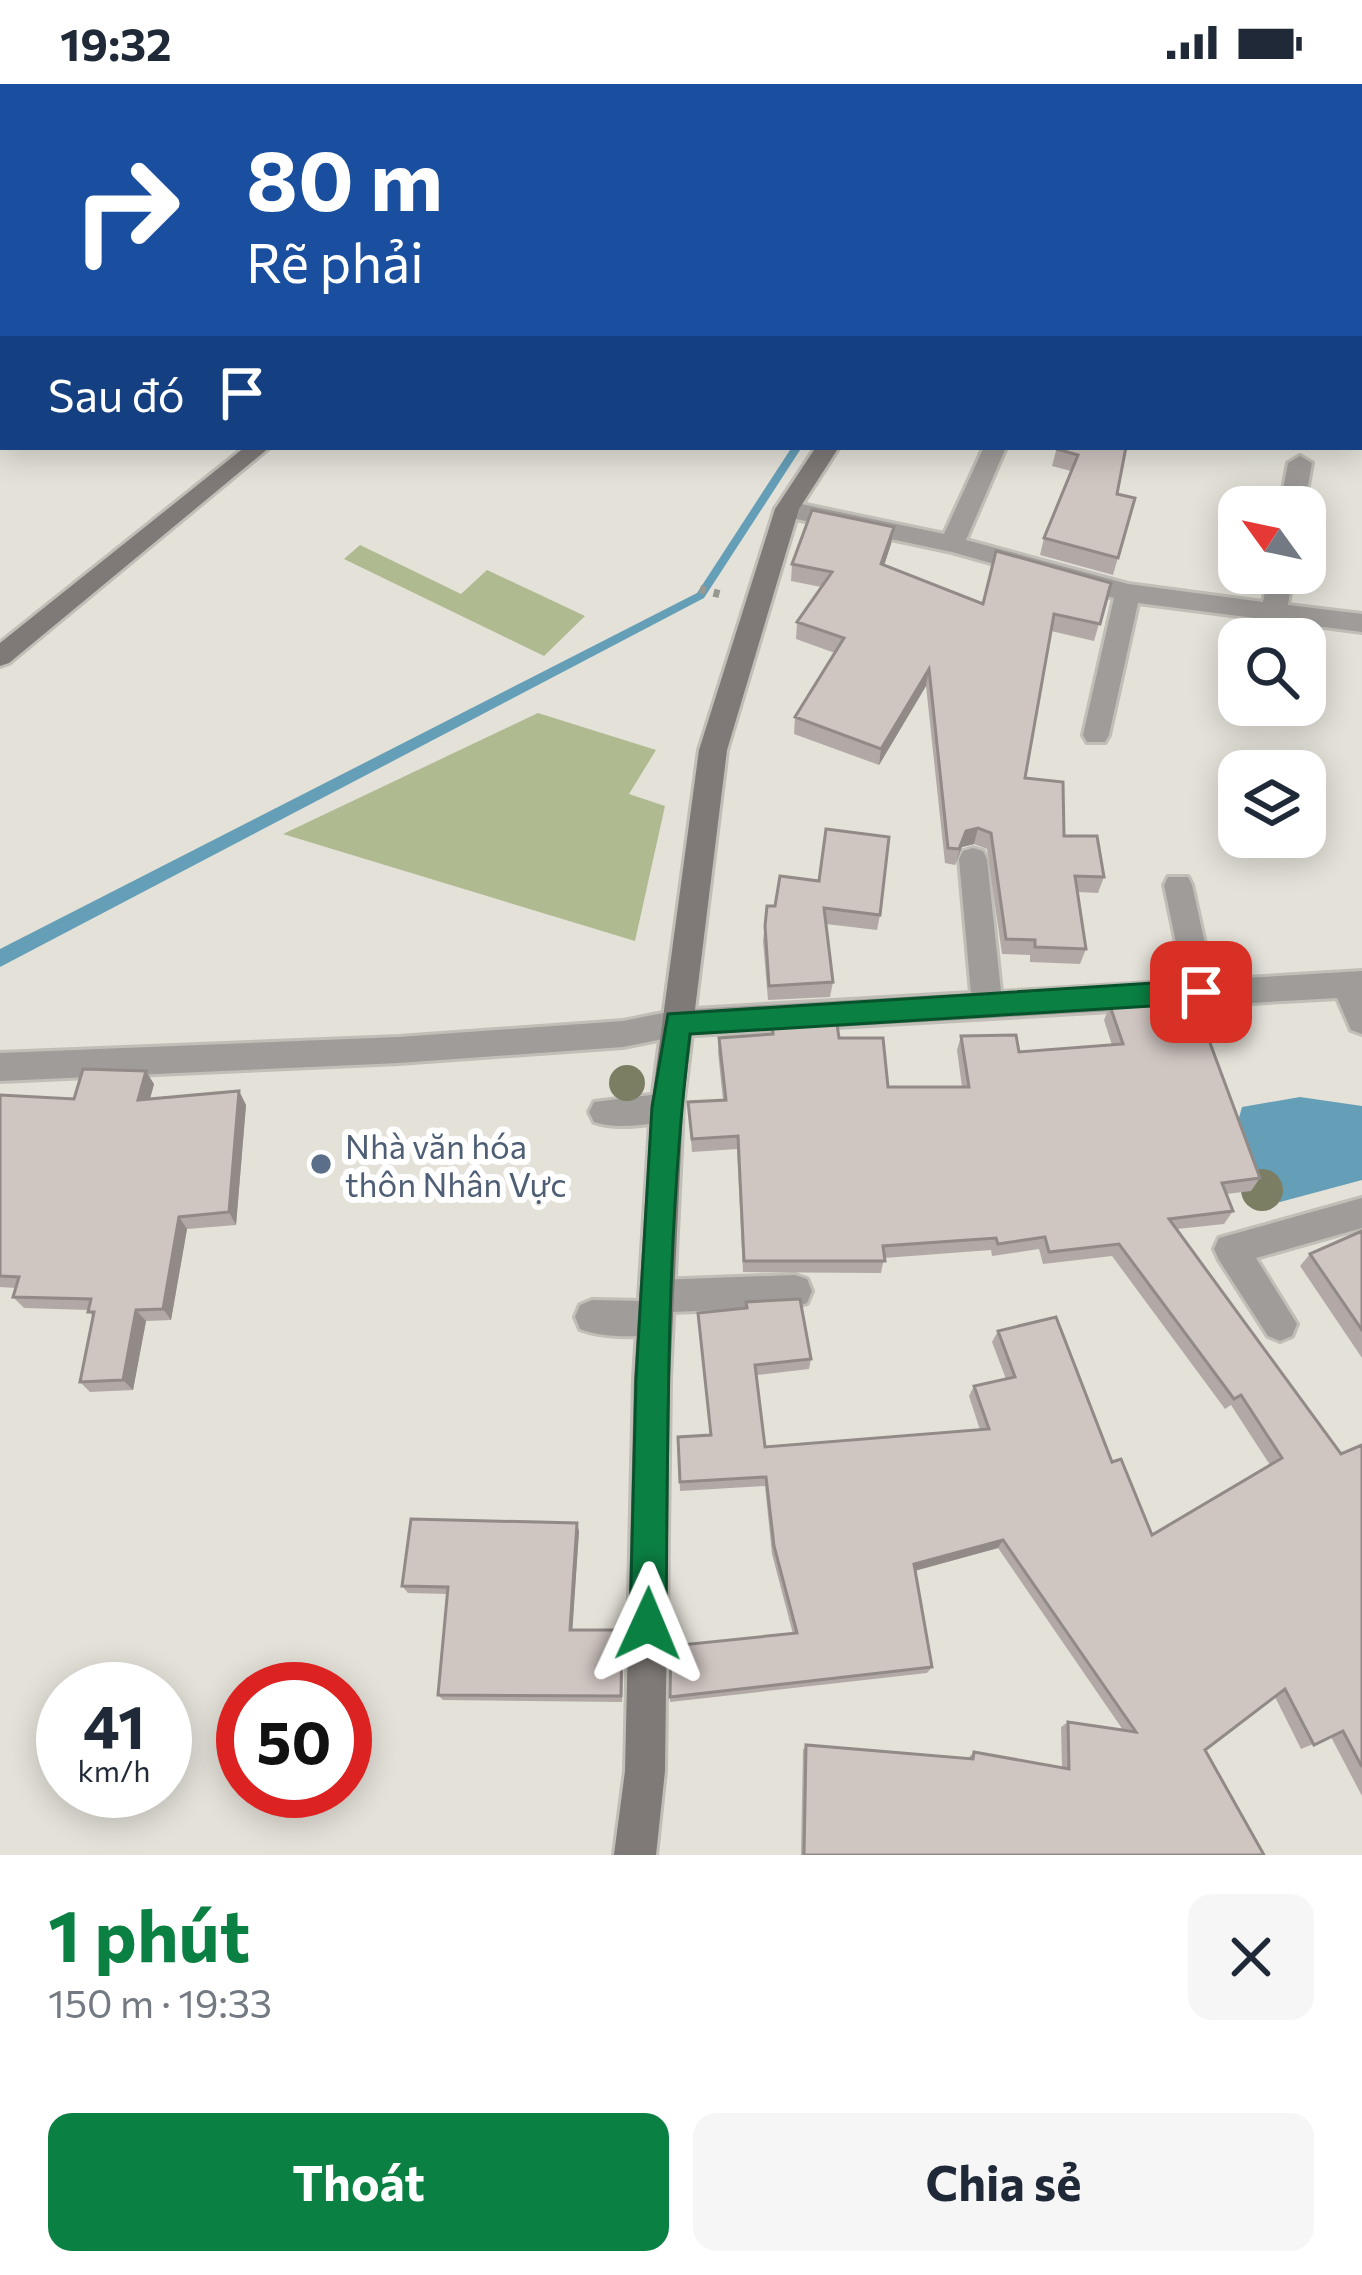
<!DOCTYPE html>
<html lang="vi">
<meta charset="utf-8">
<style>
body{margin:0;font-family:Commissioner,sans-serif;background:#f6f6f7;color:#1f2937;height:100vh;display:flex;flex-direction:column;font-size:45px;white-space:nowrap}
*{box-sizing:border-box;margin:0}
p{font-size:39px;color:#747a83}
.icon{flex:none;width:66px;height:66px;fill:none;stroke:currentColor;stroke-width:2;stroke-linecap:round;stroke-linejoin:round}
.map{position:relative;height:1771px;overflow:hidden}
.sheet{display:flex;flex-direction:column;background:#fff;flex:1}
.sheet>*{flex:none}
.guide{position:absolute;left:0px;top:0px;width:1362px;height:366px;box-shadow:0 6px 30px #0003;background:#1a4fa0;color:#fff;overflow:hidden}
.needle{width:78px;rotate:303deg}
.buttons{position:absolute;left:1218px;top:402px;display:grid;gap:24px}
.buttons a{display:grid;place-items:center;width:108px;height:108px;border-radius:24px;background:#fff;box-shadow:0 6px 30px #0003;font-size:60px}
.speed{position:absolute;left:36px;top:1578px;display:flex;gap:24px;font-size:60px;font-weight:700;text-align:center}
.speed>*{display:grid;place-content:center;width:156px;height:156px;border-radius:50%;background:#fff;box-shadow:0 6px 30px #0003;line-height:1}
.speed small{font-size:30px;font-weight:400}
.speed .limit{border:18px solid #d22;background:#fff;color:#111}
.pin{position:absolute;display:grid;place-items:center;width:102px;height:102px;color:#fff;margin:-51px;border-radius:24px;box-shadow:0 6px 18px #0006}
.me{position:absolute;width:132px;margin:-66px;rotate:1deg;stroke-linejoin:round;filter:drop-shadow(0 0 9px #0008)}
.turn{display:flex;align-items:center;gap:42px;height:252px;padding:0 48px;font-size:54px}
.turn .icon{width:156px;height:156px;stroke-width:2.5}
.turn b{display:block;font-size:84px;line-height:102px}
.then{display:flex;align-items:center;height:114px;padding:0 48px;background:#0003;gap:24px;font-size:45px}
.round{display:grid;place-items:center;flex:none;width:126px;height:126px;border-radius:24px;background:#f6f6f7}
.head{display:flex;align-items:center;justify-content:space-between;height:204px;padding:0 48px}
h1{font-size:72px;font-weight:700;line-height:90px;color:#0b8043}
.action{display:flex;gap:24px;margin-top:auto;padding:24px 48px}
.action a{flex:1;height:138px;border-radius:24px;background:#0b8043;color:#fff;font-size:48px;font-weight:700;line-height:138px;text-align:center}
.action a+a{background:#f6f6f7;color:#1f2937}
.status{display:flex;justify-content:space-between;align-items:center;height:84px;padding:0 60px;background:#fff;direction:ltr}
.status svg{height:33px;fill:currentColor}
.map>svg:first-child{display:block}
.green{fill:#b0ba90}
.water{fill:#659fb7}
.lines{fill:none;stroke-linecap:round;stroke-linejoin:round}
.street-casing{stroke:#c0beb6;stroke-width:6}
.secondary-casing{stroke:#c0beb6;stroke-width:6}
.path-far1{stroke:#989790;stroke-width:4.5;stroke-dasharray:4.5 6;stroke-linecap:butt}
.path{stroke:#989790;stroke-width:8;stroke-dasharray:6 8;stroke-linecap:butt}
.street{fill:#9f9c99;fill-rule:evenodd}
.secondary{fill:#7f7a77;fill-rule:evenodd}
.tree{fill:#7c7e64}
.wall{fill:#b2a9a6}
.shaded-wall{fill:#918a87}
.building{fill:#cfc5c1;stroke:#918a87;stroke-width:3}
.route{fill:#0b8043;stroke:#07532c;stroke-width:3}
.service-dot{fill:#5c6f8a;stroke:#fff;stroke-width:4.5}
.labels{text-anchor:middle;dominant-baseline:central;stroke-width:12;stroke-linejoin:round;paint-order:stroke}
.service-label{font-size:33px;fill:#4e5e75;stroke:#fff;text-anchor:start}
</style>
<div class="status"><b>19:32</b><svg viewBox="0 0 49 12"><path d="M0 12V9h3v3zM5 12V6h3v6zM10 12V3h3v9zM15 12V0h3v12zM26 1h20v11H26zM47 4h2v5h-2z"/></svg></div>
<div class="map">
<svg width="1362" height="1771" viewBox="0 0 1362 1771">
<rect width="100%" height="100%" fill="#e3e1d8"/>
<path class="green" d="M360,461l101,49 26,-24 98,46 -41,40 -200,-97z
M538,629l118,37 -27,44 36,12 -30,135 -352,-107z"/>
<path class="water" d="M792,363h10l-98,151 -704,369v-18l697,-356z
M1300,1013l62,9v74l-82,22c-14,-23 -31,-43 -45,-70l7,-25z"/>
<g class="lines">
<defs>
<path id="street" d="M1359,230h3v12h-3z
M984,363h22l-40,93 162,44 135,18 6,-29h24l-5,32 74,9v18l-224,-29 -29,132 -4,7h-18l-4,-7 31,-137 -162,-46 -165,-35 -12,-8 12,-8 157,33z
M1300,372l12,7 -8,44h-24l8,-44z
M973,764l10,3 4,8 14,133 183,-11 -20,-96 4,-8h20l4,8 21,95 149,-9v63l-11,-4 -14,-32 -659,38 -55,11 -224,16 -399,18v-28l399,-16 224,-16 55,-11 293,-17 -12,-134 4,-8z
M667,1009l11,4 5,10 -5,10c-22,8 -62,13 -84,5l-5,-10 5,-10z
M1362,1114v30l-106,30 41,66 -5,12 -12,5 -12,-5 -49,-76 -5,-11 5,-11z
M795,1191l12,4 5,12 -5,12 -12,4 -124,5 -3,18c-23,9 -65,8 -88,-1l-5,-12 5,-12 12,-5 50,1 3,-17 12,-4z"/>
<path id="secondary" d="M723,0h20l-22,3z
M1105,0h20l-22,3z
M245,363h25l-261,216 -9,3v-23z
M816,363h23l-40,62 -72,241 -44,357 -13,272 -5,392 -9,84h-42l11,-84 9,-392 17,-272 48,-357 76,-241z"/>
</defs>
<use href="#street" class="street-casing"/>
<use href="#secondary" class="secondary-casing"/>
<path class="path-far1" d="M332,0l9,3"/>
<path class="path" d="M700,505l27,7"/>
<use href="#street" class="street"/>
<use href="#secondary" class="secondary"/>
</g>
<g class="tree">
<circle cx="627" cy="999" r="18"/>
<circle cx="1262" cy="1106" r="21"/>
</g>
<path class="wall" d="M1057,363h69l-9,47 18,4 -22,77 -73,-20 4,-17 27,-67 -19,-5z
M894,443l-3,17 -7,21 99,39 128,-21 -17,58 -43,-10 -26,147 39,58 40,41 -6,16 -21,-1 9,57 -6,15 -50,-2v-7l-28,-1 -15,-105 -13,-5 -12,3 -7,18 -10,-2 -19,-177 -47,79 -85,-31 1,-17 40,-64 -39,-14 1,-17 24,-35 -30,-6 1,-17z
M780,792l100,39 -3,15 -51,-6 7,58 -3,15 -62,3 -5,-59 4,-35h8z
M1110,922l150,172 -9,13 -25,3 7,17 -9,13 -47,5 164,225 21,-9v351l-31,-59 -30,12 -26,-52 -70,53 59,105h-463l2,-105 3,-5 162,13 6,-6 88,16 -1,-41 7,-5 55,8 -125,-182 -83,23 17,96 -5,6 -257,29 1,-56 122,-12 -21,-80 -7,-68 -85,5 -2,-54 32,-2 -12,-122 113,46 -2,10 -52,6 8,72 215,-17 -11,-34 5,-10 32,-7 -14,-37 6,-11 114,131 40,73 118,-70 -39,-60 -6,4 -113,-153 -69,8 -4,-15 -47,7 -1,-6 -107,8 -3,15 -138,-1 -6,-123 -45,3 -4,-50 35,-2 -5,-48 1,-14 52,-4 1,-13 67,17 49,49h74l-5,-37 4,-14 58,16 93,-7 -8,-25z
M154,1000l-4,15 89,-8 7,14 -10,120 -49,4 -16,91 -25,1 -13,69 -43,2 -10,-10 13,-65 -5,-7 -64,-2 -11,-11 3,-9 -16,-1v-192l74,4z
M1362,1147v127l-62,-92 10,-12z
M579,1447l-7,99 52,7 -2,65 -179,-2 -5,-5 9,-101 -39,-1 -6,-7z"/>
<path class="shaded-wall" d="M894,443l-3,17 -12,37 2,-17z
M929,585l-3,17 -47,79 2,-16z
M978,744l-4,16 -12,3 -7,18 11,-34z
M146,987l8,13 -8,29 -8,-13z
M239,1007l7,14 -10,120 -7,-13z
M179,1133l8,12 -16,91 -8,-11z
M136,1226l10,11 -13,69 -10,-10z
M577,1439l2,8 -7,105 -2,-6z
M1003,1456l-5,8 -88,24 4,-8z"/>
<path class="building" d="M1057,363h69l-9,47 18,4 -17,60 -74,-20 34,-83 -21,-6z
M812,426l82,17 -13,37 102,40 13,-53 115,32 -11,41 -46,-10 -29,164 38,4 1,54h33l7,41 -29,-1 11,73 -51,-2v-7l-29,-1 -15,-106 -13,-5 -12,3 -7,18 -11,-1 -19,-179 -48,80 -86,-32 49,-79 -47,-16 35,-50 -40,-8z
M826,745l63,8 -9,78 -56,-7 9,74 -64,4 -4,-60 2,-20h8l5,-30 39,5z
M1193,913l67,181 -38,5 11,28 -64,8 172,235 21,-9v322l-19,-36 -29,14 -29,-56 -80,61 59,105h-460l2,-110 167,14 1,-7 95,17 -1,-47 68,10 -133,-192 -89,24 18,103 -262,30 1,-51 126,-13 -23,-87 -8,-69 -86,5 -2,-45 33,-2 -13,-122 49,-5 -1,-6 54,-3 11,60 -56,6 10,82 224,-18 -15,-43 41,-9 -17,-46 58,-14 56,145 9,-3 31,76 130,-77 -41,-63 -7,4 -115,-155 -70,8 -4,-15 -47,7 -2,-6 -113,8 2,15h-141l-6,-125 -46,3 -4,-37 38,-2 -7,-62 54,-4 -1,-13 64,-4 3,21h44l5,49h81l-8,-51 55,-1 3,17 104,-8 -13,-38z
M83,985l63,2 -8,29 101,-9 -10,121 -50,5 -16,92 -27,1 -13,70 -43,2 14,-70h-6l3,-13 -78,-2 6,-20 -19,-1v-181l74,4z
M1362,1147v99l-52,-76z
M411,1435l166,4 -7,107h52l-1,66 -183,-1 10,-108 -46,-1z"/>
<path class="route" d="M1201,896l10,4 4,8 -4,8 -10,3 -511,31c-24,195 -22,393 -24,590l-5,12 -13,6 -13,-6 -5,-12 6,-245 16,-272 16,-93z"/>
<circle class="service-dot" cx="321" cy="1080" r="12"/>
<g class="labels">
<g class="service-label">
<text x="345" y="1061">Nhà văn hóa<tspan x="345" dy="38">thôn Nhân Vực</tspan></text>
</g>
</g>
</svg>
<div class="buttons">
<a><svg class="needle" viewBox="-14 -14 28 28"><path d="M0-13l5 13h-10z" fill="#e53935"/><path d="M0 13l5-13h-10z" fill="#747a83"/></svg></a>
<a><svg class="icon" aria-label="search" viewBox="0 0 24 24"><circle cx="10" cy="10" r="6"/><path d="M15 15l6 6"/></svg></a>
<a><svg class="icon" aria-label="layers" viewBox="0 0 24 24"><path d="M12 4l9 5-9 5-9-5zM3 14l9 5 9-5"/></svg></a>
</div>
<div class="speed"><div>41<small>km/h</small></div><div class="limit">50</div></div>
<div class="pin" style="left:1201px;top:908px;background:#d93025"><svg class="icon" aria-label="arrive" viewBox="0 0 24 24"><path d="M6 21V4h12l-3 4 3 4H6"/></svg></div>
<svg class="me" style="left:648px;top:1540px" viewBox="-20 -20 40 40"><path d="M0-17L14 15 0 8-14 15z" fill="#0b8043" stroke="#fff" stroke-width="4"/></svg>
<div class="guide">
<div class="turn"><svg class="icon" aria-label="right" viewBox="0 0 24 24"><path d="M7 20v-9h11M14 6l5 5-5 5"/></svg><div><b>80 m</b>Rẽ phải</div></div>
<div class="then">Sau đó<svg class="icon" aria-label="arrive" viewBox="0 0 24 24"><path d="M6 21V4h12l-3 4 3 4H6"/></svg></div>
</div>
</div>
<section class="sheet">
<div class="head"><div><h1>1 phút</h1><p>150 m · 19:33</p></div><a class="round"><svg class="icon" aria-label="close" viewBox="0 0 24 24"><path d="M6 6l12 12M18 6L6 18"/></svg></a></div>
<div class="action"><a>Thoát</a><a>Chia sẻ</a></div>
</section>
